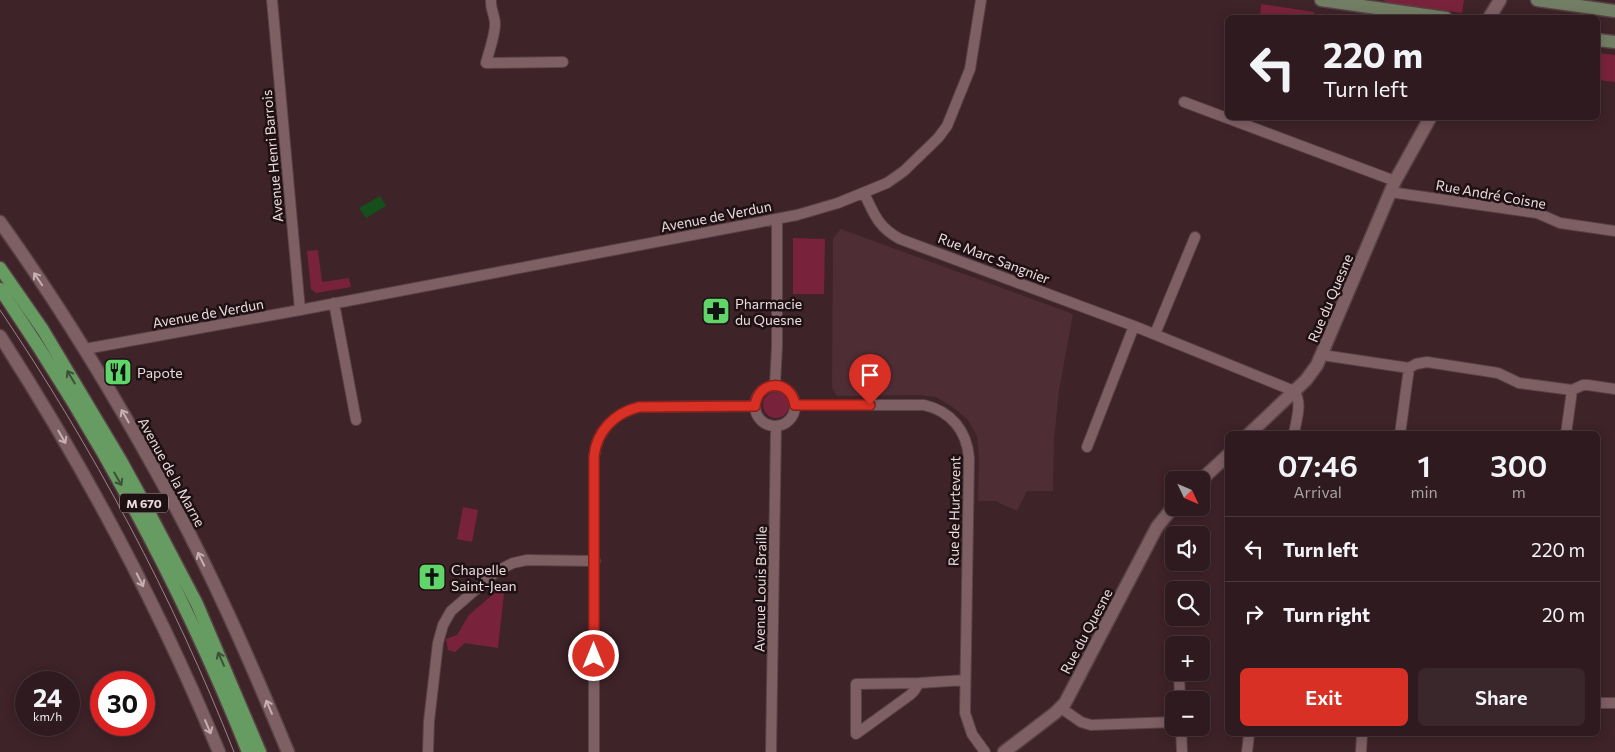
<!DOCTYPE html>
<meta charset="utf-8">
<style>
body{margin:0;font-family:Commissioner,sans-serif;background:#3a272c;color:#f1f3f6;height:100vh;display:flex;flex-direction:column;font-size:19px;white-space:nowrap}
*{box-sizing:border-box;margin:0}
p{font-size:16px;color:#a7a1a4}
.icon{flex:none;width:28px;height:28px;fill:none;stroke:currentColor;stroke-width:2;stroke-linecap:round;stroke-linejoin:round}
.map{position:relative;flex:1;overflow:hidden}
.details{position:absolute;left:1225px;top:431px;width:375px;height:305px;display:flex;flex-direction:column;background:#2e1a1f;border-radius:8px;box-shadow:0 2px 12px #0003,0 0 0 1px #49383d}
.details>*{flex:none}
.top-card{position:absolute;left:1225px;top:15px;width:375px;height:105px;border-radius:8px;box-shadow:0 2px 12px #0003,0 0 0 1px #49383d;background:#2e1a1f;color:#f1f3f6;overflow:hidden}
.needle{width:32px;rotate:134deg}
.controls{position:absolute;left:1165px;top:471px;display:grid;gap:10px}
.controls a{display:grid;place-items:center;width:45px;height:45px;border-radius:8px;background:#2e1a1f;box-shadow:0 2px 12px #0003,0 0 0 1px #49383d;font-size:25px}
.speed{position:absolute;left:15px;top:671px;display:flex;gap:10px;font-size:25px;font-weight:700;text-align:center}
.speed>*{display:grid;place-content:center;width:65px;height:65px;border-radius:50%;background:#2e1a1f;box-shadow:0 2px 12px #0003,0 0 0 1px #49383d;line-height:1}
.speed small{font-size:12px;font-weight:400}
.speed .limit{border:8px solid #d22;background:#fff;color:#111}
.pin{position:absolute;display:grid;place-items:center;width:42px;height:42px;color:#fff;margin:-51px -21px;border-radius:50% 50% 50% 0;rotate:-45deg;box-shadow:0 0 5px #0007}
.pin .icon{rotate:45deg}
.me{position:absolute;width:55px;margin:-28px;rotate:0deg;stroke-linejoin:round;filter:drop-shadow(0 0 4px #0008)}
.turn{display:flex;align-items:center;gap:18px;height:105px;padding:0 15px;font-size:22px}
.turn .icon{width:65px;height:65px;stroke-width:2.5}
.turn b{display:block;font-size:35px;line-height:42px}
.eta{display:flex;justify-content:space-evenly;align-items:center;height:85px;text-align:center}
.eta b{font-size:30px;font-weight:600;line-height:35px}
.button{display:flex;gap:10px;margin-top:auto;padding:10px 15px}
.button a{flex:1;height:58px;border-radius:8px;background:#d93025;color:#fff;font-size:20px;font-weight:600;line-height:58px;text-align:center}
.button a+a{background:#3a272c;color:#f1f3f6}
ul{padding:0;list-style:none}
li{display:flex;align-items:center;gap:15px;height:65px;padding:0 15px;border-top:1px solid #49383d}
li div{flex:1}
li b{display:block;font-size:19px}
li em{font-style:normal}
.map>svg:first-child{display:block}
.built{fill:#4f2d34}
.green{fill:#79223c}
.water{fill:#154f1c}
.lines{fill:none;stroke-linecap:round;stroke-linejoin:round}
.minor-casing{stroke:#584246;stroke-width:12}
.tertiary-casing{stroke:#584246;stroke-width:15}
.secondary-casing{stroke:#584246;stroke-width:15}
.primary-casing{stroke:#584246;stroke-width:15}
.minor{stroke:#7e5f64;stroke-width:10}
.tertiary{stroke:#7e5f64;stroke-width:12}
.secondary{stroke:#727e63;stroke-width:12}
.primary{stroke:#669c62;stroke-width:12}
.tram{stroke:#9a8489;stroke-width:1}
.oneway{stroke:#c6afb3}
.oneway2{stroke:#3e5037}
.route-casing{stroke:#8d1f18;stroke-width:12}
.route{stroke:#d93025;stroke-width:9}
.labels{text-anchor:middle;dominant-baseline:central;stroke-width:5;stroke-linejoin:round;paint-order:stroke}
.shield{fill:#1d1113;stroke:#ae9ea0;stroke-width:1}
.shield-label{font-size:12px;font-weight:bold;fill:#ecdadd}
.street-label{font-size:14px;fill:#ecdadd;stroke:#1d1113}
.poi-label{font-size:14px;fill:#ecdadd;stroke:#1d1113;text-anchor:start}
</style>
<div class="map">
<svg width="1615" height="752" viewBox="0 0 1615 752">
<rect width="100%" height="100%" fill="#3e2329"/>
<path class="built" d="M841,229l232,85 -14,77 -5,48 -1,52h-26l-10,20 -22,-10h-17l1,-44 -2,-21 -9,-16 -14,-12 -18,-11 -17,-2 -82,1 -5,-8 1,-150z"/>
<path class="green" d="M1383,0h81l-2,13 -75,-10z
M1261,4l53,8v5h-54z
M1598,53l17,2v27l-17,-2z
M793,238l32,1 -1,55h-31z
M318,250l4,32 27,-4 2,9 -35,6 -5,-4 -4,-38z
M763 405a13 13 0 1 1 26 0a13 13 0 1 1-26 0Z
M463,507l15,3 -6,32 -15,-3z
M505,584l-7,64 -33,-5 -10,9 -7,-2 -2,-11 11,-4 12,-20z"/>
<path class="water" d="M380,196l6,10 -20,12 -7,-10z"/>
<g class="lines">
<defs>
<path id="minor" d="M272,0l28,310
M491,0c-1,9 4,15 4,24 0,12 -6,27 -9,39l77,-1
M1184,102l211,79
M1390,192l147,21 23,10 55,8
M864,193c10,21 14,34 36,46l234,87 160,65c9,12 2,29 0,43
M334,303l22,117
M1155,334l40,-97
M85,349l215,-39 497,-95 41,-12 49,-20 17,-12 34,-33 9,-12 23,-57 11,-69
M1322,355l87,13 7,-4 11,-2 71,11 21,10 53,7 11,-5h5l27,4
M775,385l2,-39v-127
M755 406a20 20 0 1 1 40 0a20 20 0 1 1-40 0Z
M795,405h129c27,6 43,26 45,53l-4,255 7,21 13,18
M1400,434l9,-66
M1566,434l6,-44
M1087,447l47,-121
M1179,672l1,28
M919,683l-5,8 -4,4 -54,39v-50l63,-1 46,-3
M1598,703h17
M1061,708l20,14 10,3 83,-3
M1181,728l1,24
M428,752l1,-31 9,-78 5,-18 8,-14 46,-40 16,-8 14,-3 68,1
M594,752v-295c2,-25 20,-44 45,-50l116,-1
M771,752l5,-326
M1247,752l2,-18
M1361,752l1,-18"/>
<path id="tertiary" d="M1489,18l11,-18
M0,222c58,81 110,166 158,253 50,89 91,183 130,277
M0,336c85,132 159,271 219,416
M1249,434l57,-54 11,-15 78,-184 35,-63
M1201,480l27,-25
M1004,752l51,-39 10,-10 92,-176 17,-21"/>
<path id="secondary" d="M1321,0l125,18
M1537,0l78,11
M1598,40l17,2"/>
<path id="primary" d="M0,268l43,62 77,129 23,42 54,103 63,148
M0,289c99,145 183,300 248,463"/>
</defs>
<use href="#minor" class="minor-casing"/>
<use href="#tertiary" class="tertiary-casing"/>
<use href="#secondary" class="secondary-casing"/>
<use href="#primary" class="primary-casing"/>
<use href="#minor" class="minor"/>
<use href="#tertiary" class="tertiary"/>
<use href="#secondary" class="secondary"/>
<use href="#primary" class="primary"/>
<path class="tram" d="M0,310c93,138 173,287 234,442"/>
</g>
<defs><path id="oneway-shaft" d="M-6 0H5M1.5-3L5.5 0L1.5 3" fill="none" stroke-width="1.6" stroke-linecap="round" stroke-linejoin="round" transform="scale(1.25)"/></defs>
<g class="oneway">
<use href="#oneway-shaft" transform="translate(38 279) rotate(-124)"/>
<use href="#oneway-shaft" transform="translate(125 416) rotate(-120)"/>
<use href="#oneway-shaft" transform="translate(62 437) rotate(60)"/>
<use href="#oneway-shaft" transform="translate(201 559) rotate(-116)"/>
<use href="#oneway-shaft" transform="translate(140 580) rotate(63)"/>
<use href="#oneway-shaft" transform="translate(269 707) rotate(-113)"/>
<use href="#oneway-shaft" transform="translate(208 727) rotate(67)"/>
</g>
<g class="oneway2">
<use href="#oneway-shaft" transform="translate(71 377) rotate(-121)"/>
<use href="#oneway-shaft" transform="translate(118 479) rotate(60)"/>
<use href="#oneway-shaft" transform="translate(221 659) rotate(-114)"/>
</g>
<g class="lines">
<defs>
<path id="route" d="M594,656v-199c2,-25 20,-44 45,-50l116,-1c3,-27 36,-27 40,-1h75"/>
</defs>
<use href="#route" class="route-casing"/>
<use href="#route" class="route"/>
</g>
<defs>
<symbol id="pharmacy-square" viewBox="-11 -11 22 22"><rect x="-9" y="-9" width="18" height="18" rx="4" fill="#60d56a" stroke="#1d1113"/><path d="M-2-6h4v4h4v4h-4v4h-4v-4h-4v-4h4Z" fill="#111"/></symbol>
<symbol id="restaurant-square" viewBox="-11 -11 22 22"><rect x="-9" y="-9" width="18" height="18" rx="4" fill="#60d56a" stroke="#1d1113"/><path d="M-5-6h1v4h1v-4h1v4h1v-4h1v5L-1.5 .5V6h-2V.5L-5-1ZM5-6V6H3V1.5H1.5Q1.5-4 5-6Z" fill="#111"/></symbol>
<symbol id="church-square" viewBox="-11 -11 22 22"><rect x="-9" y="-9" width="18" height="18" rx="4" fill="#60d56a" stroke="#1d1113"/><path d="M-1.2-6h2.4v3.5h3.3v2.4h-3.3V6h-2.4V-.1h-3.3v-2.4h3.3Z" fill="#111"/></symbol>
</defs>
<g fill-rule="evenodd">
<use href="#pharmacy-square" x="700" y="295" width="32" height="32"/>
<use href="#restaurant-square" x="102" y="356" width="32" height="32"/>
<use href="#church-square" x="416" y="561" width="32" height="32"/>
</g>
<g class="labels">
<rect class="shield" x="120" y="493.5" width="48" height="19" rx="4"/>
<g class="shield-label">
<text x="144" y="503">M 670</text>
</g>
<g class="street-label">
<text transform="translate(272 156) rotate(-95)">Avenue Henri Barrois</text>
<text transform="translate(1491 194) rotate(10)">Rue André Coisne</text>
<text transform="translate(716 216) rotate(-11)">Avenue de Verdun</text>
<text transform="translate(994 258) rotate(21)">Rue Marc Sangnier</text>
<text transform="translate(1330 298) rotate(-67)">Rue du Quesne</text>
<text transform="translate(208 313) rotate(-10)">Avenue de Verdun</text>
<text transform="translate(172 472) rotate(61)">Avenue de la Marne</text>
<text transform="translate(954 511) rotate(-89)">Rue de Hurtevent</text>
<text transform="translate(760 589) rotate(-89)">Avenue Louis Braille</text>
<text transform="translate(1086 631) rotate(-62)">Rue du Quesne</text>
</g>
<g class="poi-label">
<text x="735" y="303">Pharmacie<tspan x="735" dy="16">du Quesne</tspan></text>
<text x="137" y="372">Papote</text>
<text x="451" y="569">Chapelle<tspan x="451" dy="16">Saint-Jean</tspan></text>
</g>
</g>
</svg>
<div class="controls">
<a><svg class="needle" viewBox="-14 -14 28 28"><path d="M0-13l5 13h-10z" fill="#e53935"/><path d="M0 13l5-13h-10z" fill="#a7a1a4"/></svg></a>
<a><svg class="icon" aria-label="sound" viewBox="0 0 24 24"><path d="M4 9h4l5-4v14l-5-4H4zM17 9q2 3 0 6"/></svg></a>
<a><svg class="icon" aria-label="search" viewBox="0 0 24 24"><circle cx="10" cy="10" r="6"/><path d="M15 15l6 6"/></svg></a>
<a>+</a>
<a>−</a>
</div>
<div class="speed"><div>24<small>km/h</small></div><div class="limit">30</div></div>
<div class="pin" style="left:870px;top:405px;background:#d93025"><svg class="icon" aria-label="arrive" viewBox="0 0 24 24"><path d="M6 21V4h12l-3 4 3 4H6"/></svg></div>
<svg class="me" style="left:594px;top:656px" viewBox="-20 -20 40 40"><circle r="17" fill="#d93025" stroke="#fff" stroke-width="3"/><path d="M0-11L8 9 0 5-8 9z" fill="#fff"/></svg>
<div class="top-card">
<div class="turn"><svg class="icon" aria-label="left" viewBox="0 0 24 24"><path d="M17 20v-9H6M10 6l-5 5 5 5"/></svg><div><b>220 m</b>Turn left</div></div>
</div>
<section class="details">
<div class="eta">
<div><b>07:46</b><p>Arrival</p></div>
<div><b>1</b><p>min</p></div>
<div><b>300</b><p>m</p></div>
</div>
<ul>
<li><svg class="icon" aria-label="left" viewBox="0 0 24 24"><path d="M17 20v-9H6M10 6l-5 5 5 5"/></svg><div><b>Turn left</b></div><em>220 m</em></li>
<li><svg class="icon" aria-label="right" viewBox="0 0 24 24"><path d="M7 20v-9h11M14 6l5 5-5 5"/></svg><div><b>Turn right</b></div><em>20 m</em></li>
</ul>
<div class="button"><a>Exit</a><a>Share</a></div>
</section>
</div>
